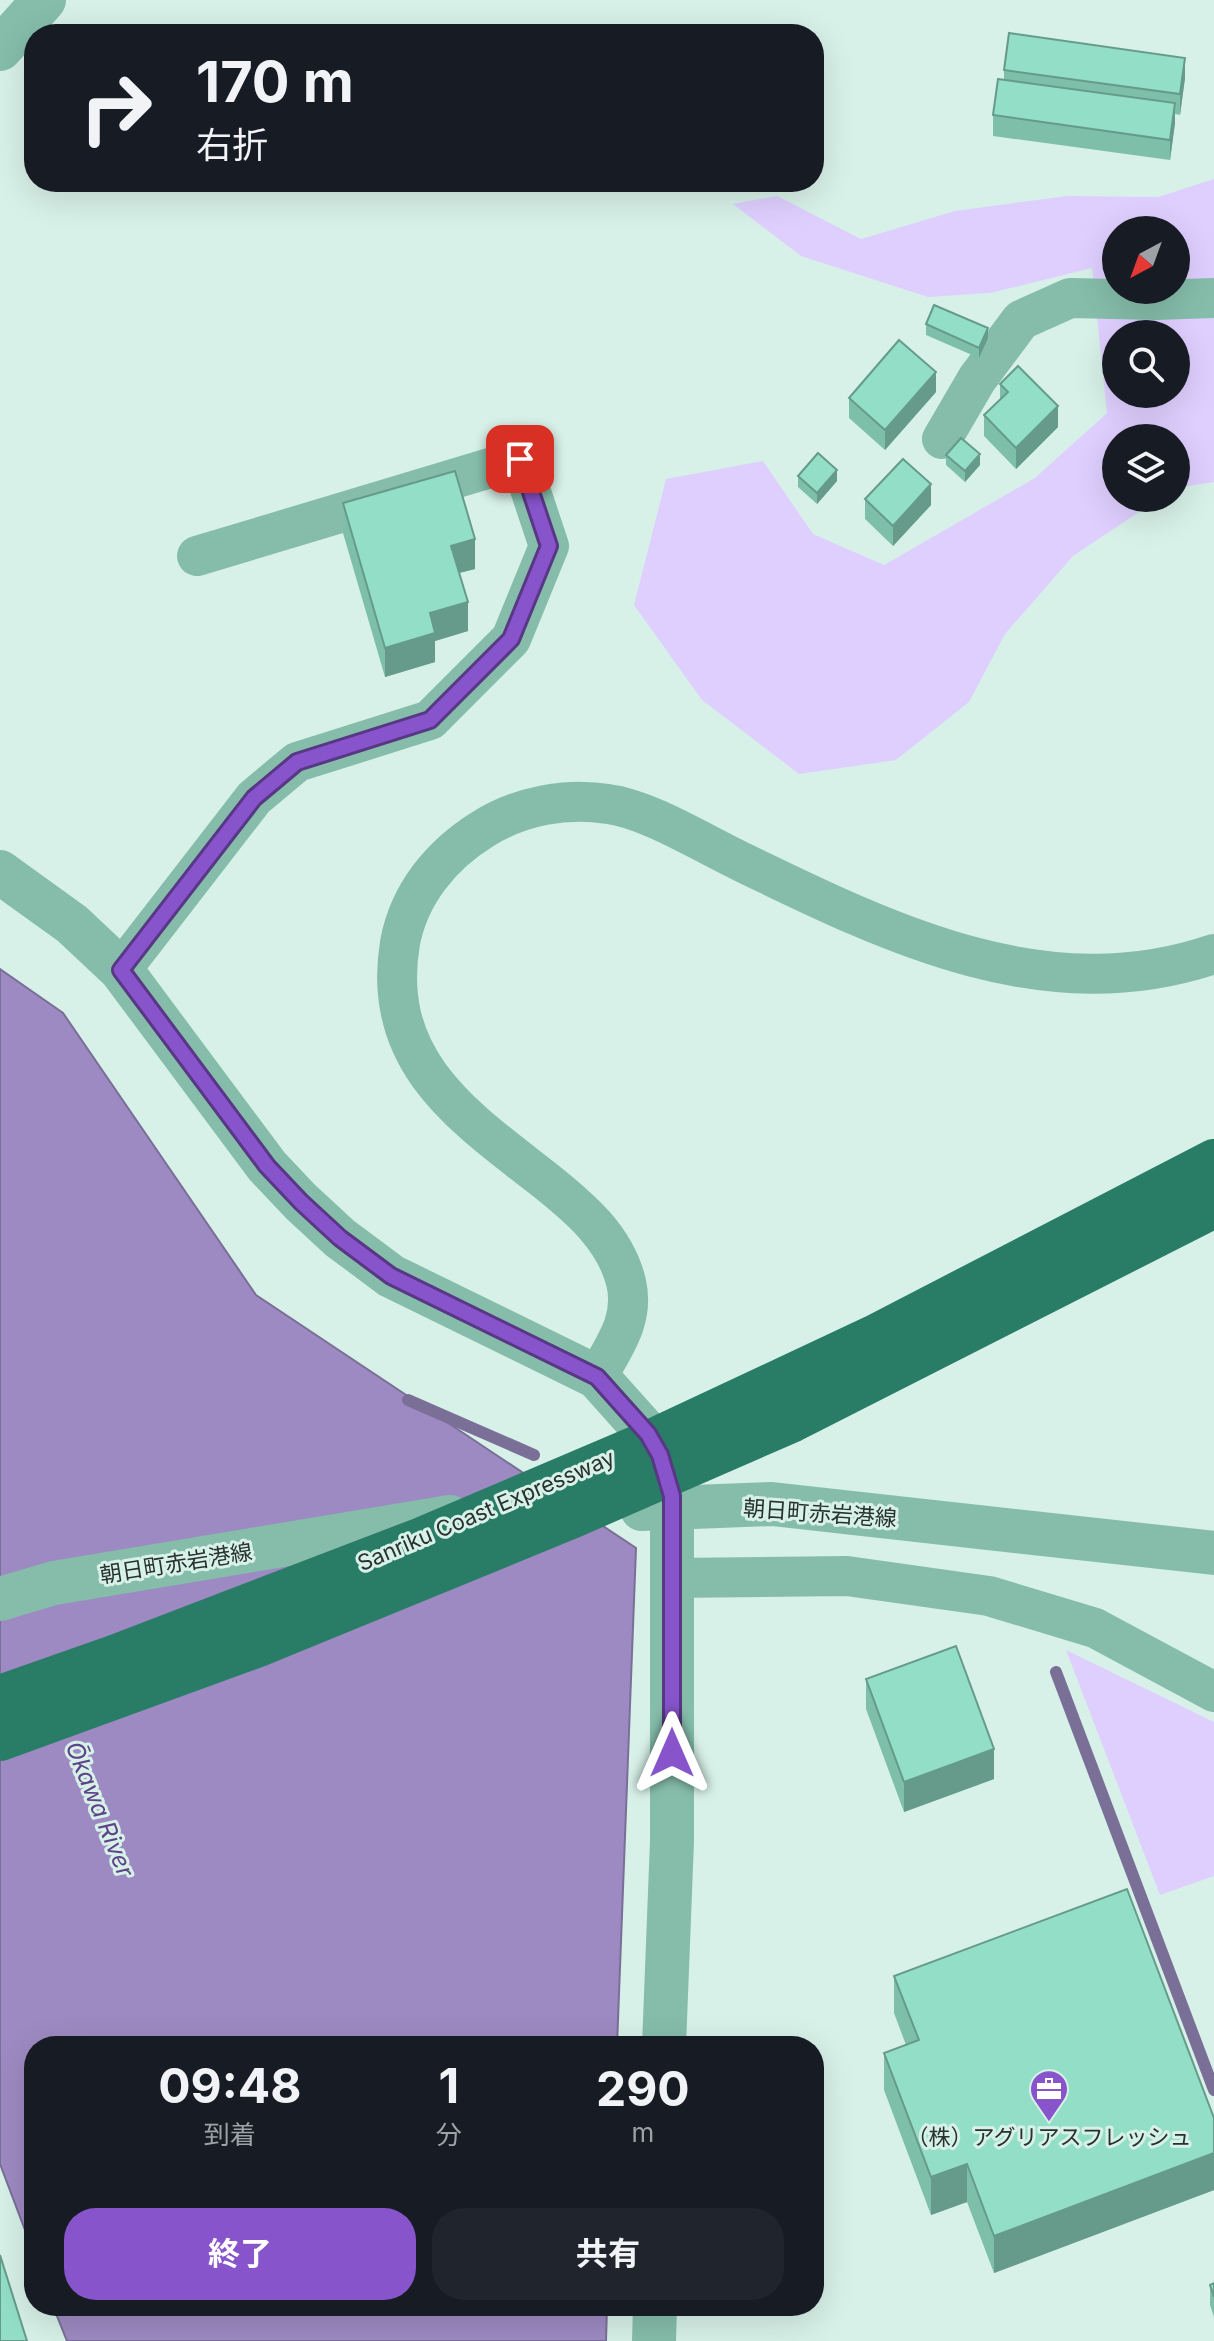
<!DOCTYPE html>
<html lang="ja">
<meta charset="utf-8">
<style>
body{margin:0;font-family:Inter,"Noto Sans JP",sans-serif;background:#20242c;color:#f1f3f6;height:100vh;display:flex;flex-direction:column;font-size:30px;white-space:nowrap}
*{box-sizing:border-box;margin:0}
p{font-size:26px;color:#9ea1a6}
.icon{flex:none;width:44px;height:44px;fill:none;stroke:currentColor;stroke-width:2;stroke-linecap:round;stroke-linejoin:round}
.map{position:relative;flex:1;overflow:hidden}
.panel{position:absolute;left:24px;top:2036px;width:800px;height:280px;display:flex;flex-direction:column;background:#171b24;border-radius:32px;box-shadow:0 8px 32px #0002}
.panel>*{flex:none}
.top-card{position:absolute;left:24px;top:24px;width:800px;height:168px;border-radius:32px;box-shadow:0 8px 32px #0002;background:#171b24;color:#f1f3f6;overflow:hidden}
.needle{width:52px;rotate:221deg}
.controls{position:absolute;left:1102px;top:216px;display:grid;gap:16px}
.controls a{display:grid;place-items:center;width:88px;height:88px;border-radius:50%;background:#171b24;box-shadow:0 8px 32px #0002;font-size:40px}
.pin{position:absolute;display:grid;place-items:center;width:68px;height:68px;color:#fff;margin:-34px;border-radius:16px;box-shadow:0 4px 12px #0006}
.me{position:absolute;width:88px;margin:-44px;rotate:0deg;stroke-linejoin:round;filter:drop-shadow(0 0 6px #0008)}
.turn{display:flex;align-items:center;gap:28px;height:168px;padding:0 40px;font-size:36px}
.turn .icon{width:104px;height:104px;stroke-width:2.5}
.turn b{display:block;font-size:56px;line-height:68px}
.eta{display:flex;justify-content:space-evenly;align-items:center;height:136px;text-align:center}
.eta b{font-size:48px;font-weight:700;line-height:56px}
.primary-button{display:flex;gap:16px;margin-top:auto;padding:16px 40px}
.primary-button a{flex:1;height:92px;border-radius:32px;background:#8754cc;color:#fff;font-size:32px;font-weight:700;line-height:92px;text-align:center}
.primary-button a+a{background:#20242c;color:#f1f3f6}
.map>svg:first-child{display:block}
.green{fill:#dfcfff;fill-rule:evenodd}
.water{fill:#9d8ac2;stroke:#7a6f96;stroke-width:2}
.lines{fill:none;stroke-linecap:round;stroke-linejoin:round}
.stream{stroke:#7a6f96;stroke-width:12}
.minor{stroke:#85bdaa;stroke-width:40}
.tertiary{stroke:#85bdaa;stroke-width:44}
.motorway{stroke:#297c66;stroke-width:44}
.wall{fill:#7ebfaa}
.shaded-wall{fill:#669b8b}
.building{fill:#92dec6;stroke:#669b8b;stroke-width:2}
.route-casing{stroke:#583785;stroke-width:20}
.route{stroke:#8754cc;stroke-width:14}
.labels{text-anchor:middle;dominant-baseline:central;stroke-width:6;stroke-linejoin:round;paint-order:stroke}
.street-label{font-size:22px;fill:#27312e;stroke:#d7f1e8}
.poi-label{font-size:22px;fill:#27312e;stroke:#d7f1e8}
.water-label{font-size:24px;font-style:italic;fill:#5f4389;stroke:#d7f1e8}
</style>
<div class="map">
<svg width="1214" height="2341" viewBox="0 0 1214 2341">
<rect width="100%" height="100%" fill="#d7f1e8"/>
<path class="green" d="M1214,179v303l-38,6v-50h-60v60h44l-87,58 -68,78 -36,68 -73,58 -97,14 -97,-74 -68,-95 32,-126 97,-18 50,73 71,31 151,-87 72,-65 -15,-145 -102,25 -62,4 -127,-41 -68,-52 44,-8 84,43 94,-28 112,-15 91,1zM1116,230h60v60h-60zM1116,334h60v60h-60z
M1066,1650l148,72v154l-54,19z"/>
<path class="water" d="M0,969l63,44 193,282 380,253 -19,498h-583v208l-34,-90z
M53,2306h554l-1,35h-539z"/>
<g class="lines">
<path class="stream" d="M408,1400l126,55
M1056,1672l158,418"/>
<path class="minor" d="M942,439l35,-60 44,-59 49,-22 86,2 58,-2
M121,970l133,-172 43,-36 133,-42 81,-81 38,-93 -29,-87 -323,97
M597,1377c17,-31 38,-57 29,-95 -11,-44 -45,-73 -80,-101 -82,-64 -166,-119 -146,-238 9,-49 41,-88 83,-114 37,-23 83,-32 125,-25 40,5 96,40 134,58 148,72 305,149 472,92
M671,1578l176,-2 142,20 106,32 119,64"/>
<path class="tertiary" d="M0,49l44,-49
M0,872l72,52 49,46 146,196 34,36 39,36 51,38 206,101 51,57 12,21 12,41v345l-8,205
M642,1509l130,-5 442,49
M0,1599l54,-16 396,-66
M654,2341l1,-35"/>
<path class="motorway" d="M0,1697l114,-40 308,-118 228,-97 224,-105 340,-176
M0,1739l261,-95 305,-125 227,-99 421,-214"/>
</g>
<path class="wall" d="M1004,70l181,8 -5,37 -5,-1v9l-5,37 -177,-24v-21l11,-35z
M926,324l62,14 -9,20 -53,-23z
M1000,384l58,43 -42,42 -32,-33v-21l16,-15z
M936,392l-51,58 -36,-32v-20z
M946,455l34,10 -15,17 -19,-17z
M798,476l39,5 -20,23 -19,-17z
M865,499l66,6 -38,41 -28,-27z
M343,503l132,66 -16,4 9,58 -33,10v21l-50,15 -42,-144z
M866,1679l128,100 -90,33 -38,-103z
M894,1976l320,142v72l-220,83 -27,-71 -36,13 -47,-125v-37l22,-8 -12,-32z
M1214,2283v34l-4,-12v-20z"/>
<path class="shaded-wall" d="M1185,58v20l-5,37v-21z
M1175,103v20l-5,37v-20z
M988,328v10l-9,20v-10z
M936,372v20l-51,58v-20z
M1058,406v21l-42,42v-21z
M980,454v11l-15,17v-11z
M837,470v11l-20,23v-11z
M931,484v21l-38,41v-20z
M475,539v30l-24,6v-29z
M468,602v29l-33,10v21l-50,15v-29l45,-35z
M994,1749v30l-90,33v-30z
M1214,2153v37l-220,83v-37z
M967,2164v38l-36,13v-38z"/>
<path class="building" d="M1009,33l176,25 -5,36 -176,-24z
M998,79l177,24 -5,37 -177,-25z
M934,305l54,23 -9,20 -53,-24z
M899,340l37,32 -51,58 -36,-32z
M1018,366l40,40 -42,42 -32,-33 24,-23 -8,-8z
M961,438l19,16 -15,17 -19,-16z
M818,453l19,17 -20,23 -19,-17z
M903,459l28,25 -38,42 -28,-27z
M455,471l20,68 -24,7 17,56 -38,11 5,20 -50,15 -42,-145z
M956,1646l38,103 -90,33 -38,-103z
M1127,1889l87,229v35l-220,83 -27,-72 -36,13 -47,-124 35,-13 -25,-64z
M0,2255l27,86h-27z
M1214,2283v14l-4,-12z"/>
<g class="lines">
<defs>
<path id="route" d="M520,459l29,87 -38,93 -81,81 -133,42 -43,36 -133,172 146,196 34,36 39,36 51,38 206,101 51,57 12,21 12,41v257"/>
</defs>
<use href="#route" class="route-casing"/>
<use href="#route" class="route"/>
</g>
<defs>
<symbol id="office-pin" viewBox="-11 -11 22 30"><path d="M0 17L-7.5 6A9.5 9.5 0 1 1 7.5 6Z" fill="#8754cc" stroke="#d7f1e8"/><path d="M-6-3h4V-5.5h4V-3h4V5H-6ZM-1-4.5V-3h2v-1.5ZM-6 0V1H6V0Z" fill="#fff"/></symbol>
</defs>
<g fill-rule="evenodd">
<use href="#office-pin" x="1027" y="2067" width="44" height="60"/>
</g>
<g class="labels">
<g class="street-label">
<text transform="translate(486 1510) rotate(-23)">Sanriku Coast Expressway</text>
<text transform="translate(820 1513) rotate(4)">朝日町赤岩港線</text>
<text transform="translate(176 1563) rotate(-9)">朝日町赤岩港線</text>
</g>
<g class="poi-label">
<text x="1049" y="2137">（株）アグリアスフレッシュ</text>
</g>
<g class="water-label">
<text transform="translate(100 1809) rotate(68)">Ōkawa River</text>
</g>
</g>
</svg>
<div class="controls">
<a><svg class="needle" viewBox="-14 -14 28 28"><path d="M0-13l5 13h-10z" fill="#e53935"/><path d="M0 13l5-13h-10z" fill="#9ea1a6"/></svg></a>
<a><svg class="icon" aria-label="search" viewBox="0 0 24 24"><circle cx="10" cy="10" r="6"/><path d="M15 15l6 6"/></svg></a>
<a><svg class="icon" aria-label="layers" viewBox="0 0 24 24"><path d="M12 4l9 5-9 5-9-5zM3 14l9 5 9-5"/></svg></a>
</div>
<div class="pin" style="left:520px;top:459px;background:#d93025"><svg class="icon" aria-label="arrive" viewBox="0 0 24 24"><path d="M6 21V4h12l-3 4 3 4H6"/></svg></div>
<svg class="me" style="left:672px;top:1753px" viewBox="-20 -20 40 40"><path d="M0-17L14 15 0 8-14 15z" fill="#8754cc" stroke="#fff" stroke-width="4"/></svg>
<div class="top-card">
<div class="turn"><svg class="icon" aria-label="right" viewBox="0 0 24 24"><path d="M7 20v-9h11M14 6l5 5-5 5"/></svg><div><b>170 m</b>右折</div></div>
</div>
<section class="panel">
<div class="eta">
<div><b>09:48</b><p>到着</p></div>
<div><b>1</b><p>分</p></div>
<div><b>290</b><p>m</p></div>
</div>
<div class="primary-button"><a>終了</a><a>共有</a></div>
</section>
</div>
